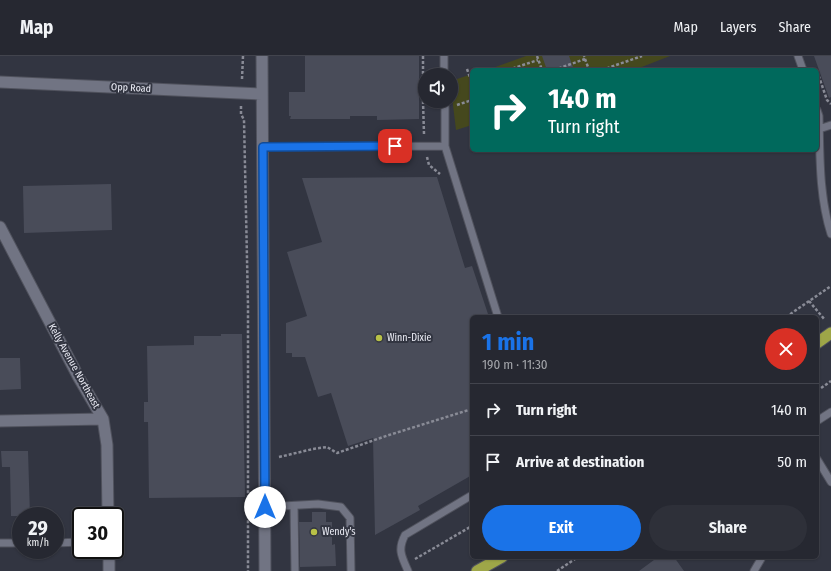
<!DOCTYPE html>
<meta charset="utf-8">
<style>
body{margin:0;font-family:"Fira Sans Condensed",sans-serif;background:#2e3039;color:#f1f3f6;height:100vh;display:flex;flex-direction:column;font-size:15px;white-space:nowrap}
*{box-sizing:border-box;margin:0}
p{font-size:13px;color:#a4a6ab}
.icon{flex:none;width:22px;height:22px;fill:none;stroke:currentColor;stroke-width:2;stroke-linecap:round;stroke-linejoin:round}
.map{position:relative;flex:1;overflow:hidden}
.details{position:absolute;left:470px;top:259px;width:349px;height:244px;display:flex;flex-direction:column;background:#262831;border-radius:6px;box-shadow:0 1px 3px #0004,0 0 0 1px #42444d}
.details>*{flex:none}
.banner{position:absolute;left:470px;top:12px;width:349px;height:84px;border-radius:6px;box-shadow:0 1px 3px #0004,0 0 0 1px #42444d;background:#00695c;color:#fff;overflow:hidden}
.controls{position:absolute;left:418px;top:12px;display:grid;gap:8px}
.controls a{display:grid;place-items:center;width:40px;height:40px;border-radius:50%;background:#262831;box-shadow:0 1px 3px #0004,0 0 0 1px #42444d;font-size:20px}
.speed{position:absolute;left:12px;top:451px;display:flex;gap:8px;font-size:20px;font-weight:700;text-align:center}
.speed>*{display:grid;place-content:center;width:52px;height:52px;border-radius:50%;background:#262831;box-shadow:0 1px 3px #0004,0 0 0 1px #42444d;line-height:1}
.speed small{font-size:10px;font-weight:400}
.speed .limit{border:2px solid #111;border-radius:6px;background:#fff;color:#111}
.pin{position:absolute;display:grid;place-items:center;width:34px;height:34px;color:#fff;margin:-17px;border-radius:8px;box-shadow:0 2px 6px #0006}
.me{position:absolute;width:44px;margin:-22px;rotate:0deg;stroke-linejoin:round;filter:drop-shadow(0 0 3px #0008)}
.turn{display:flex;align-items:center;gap:14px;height:84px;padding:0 12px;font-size:18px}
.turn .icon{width:52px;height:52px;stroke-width:2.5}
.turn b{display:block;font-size:28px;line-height:34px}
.round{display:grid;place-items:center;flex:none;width:42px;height:42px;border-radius:21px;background:#2e3039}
.head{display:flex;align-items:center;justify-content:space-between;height:68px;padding:0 12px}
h1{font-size:24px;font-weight:700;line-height:30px;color:#1a73e8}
.cta{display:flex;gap:8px;margin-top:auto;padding:8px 12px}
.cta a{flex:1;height:46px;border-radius:24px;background:#1a73e8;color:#fff;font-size:16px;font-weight:700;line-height:46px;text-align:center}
.cta a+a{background:#2e3039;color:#f1f3f6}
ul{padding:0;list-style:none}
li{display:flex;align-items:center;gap:12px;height:52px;padding:0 12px;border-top:1px solid #42444d}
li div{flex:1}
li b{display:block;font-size:15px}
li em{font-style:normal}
header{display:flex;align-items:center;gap:24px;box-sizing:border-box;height:56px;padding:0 20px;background:#262831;border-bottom:1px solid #42444d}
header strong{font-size:19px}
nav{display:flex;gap:22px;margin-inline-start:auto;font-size:14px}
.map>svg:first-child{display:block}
.green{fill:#45481d}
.building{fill:#494c59}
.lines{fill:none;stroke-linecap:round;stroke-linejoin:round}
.service-casing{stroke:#50525d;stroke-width:9}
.minor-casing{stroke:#50525d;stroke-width:13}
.trunk-casing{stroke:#50525d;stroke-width:13}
.path{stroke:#898b96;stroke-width:2.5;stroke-dasharray:3 2;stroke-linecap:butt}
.service{stroke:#717483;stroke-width:7}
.minor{stroke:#717483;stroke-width:11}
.trunk{stroke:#9ea648;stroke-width:11}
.route-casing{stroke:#114b97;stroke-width:10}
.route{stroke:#1a73e8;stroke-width:7}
.poi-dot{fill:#b8c147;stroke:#323541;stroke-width:1.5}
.labels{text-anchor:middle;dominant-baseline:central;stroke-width:4;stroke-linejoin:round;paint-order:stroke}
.street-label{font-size:10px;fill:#ebecf5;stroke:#323541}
.poi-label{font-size:10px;fill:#ebecf5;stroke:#323541;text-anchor:start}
</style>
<header>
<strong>Map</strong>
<nav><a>Map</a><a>Layers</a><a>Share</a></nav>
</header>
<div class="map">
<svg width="831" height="515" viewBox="0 0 831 515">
<rect width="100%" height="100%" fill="#323541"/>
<path class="green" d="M526,0h144l-36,14h-147z
M472,18v51l-16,5 -4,-33 5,-18z"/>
<path class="building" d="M305,0h114v63l-42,1v-4h-27v3h-60l1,-3h-2v-24h16z
M542,0h27l5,14h-27z
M814,0h17v41l-2,1z
M437,121l28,91 7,-2 17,51h-17v158l-54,31 2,4 -45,25 -2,-97 -25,8 -17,-53 -13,4 -13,-40h-13v-4h-6v-30l21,-7 -20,-64 35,-10 -20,-64z
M111,128l1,46 -88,3 -1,-47z
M221,278h21l3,163 -96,1 -1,-76h-4v-20h4l-1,-56 47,-1v-9h27z
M0,302h20l1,31 -21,1z
M1,395h27l2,65h-19l-1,-49h-8z
M312,456h14v10h6v23l3,-1 1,22 -36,1 -1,-45h13z
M658,501h16l10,14h-45z"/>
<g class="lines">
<defs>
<path id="service" d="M444,0v19
M798,0l5,14
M445,45v45l53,171
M817,54l2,6c1,40 0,80 12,118
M819,73l12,-4
M263,91l182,-1
M817,365l14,-9
M817,403l14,23
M294,450l1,65
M265,451l53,-3 23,3 9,11 1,53
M0,487h21
M55,487l26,-1
M408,515c-6,-14 -11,-21 -3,-36l67,-40
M754,515l7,-12"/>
<path id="minor" d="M262,0l3,515
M0,26l262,12
M0,171l79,151 24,41 4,26 1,71
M0,365l103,-2
M109,494v21"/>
<path id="trunk" d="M817,287l14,-10
M477,515l25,-14"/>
</defs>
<use href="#service" class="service-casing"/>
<use href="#minor" class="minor-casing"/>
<use href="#trunk" class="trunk-casing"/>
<path class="path" d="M423,0v45
M537,0l5,14
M585,3l3,8 3,3
M467,13l5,14
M508,14l30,-10
M554,14l31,-11 -1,-3
M602,14l40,-14
M817,15l10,29 4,4
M242,23l1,-23
M457,49l15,-5
M241,50v8l3,6 4,185v266
M424,78l-1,-33 10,2
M427,101l2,8 11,9
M809,245l16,19
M786,261l45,-31
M817,335l14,-10
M279,401l34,-8 14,-2 10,6 52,-18 83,-26
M415,503l57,-33
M557,515l21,-14"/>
<use href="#service" class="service"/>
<use href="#minor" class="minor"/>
<use href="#trunk" class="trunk"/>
</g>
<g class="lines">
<defs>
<path id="route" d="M265,451l-2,-360 132,-1"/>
</defs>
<use href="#route" class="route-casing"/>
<use href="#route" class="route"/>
</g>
<g class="poi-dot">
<circle cx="379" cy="282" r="4"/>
<circle cx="314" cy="476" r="4"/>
</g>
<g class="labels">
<g class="street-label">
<text transform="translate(131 32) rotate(3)">Opp Road</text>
<text transform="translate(74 310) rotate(61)">Kelly Avenue Northeast</text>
</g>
<g class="poi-label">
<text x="387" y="282">Winn-Dixie</text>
<text x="322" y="476">Wendy's</text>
</g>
</g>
</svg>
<div class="controls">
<a><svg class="icon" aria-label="sound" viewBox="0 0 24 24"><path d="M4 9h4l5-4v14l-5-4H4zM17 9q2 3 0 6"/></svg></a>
</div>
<div class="speed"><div>29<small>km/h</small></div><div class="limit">30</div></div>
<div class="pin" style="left:395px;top:90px;background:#d93025"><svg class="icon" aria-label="arrive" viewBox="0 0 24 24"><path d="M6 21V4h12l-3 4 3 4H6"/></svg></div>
<svg class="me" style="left:265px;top:451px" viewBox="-20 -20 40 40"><circle r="19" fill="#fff"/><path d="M0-13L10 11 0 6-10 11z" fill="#1a73e8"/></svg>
<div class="banner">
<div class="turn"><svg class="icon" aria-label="right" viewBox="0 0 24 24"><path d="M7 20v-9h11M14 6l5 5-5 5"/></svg><div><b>140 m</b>Turn right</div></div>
</div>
<section class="details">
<div class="head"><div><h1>1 min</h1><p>190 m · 11:30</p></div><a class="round" style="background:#d93025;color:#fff"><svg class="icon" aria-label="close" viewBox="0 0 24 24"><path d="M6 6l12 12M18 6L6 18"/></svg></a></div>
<ul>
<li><svg class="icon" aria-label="right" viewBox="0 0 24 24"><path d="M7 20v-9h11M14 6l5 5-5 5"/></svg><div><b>Turn right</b></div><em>140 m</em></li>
<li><svg class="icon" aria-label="arrive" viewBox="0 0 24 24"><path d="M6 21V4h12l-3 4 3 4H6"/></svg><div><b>Arrive at destination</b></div><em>50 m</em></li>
</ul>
<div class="cta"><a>Exit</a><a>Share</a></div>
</section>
</div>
